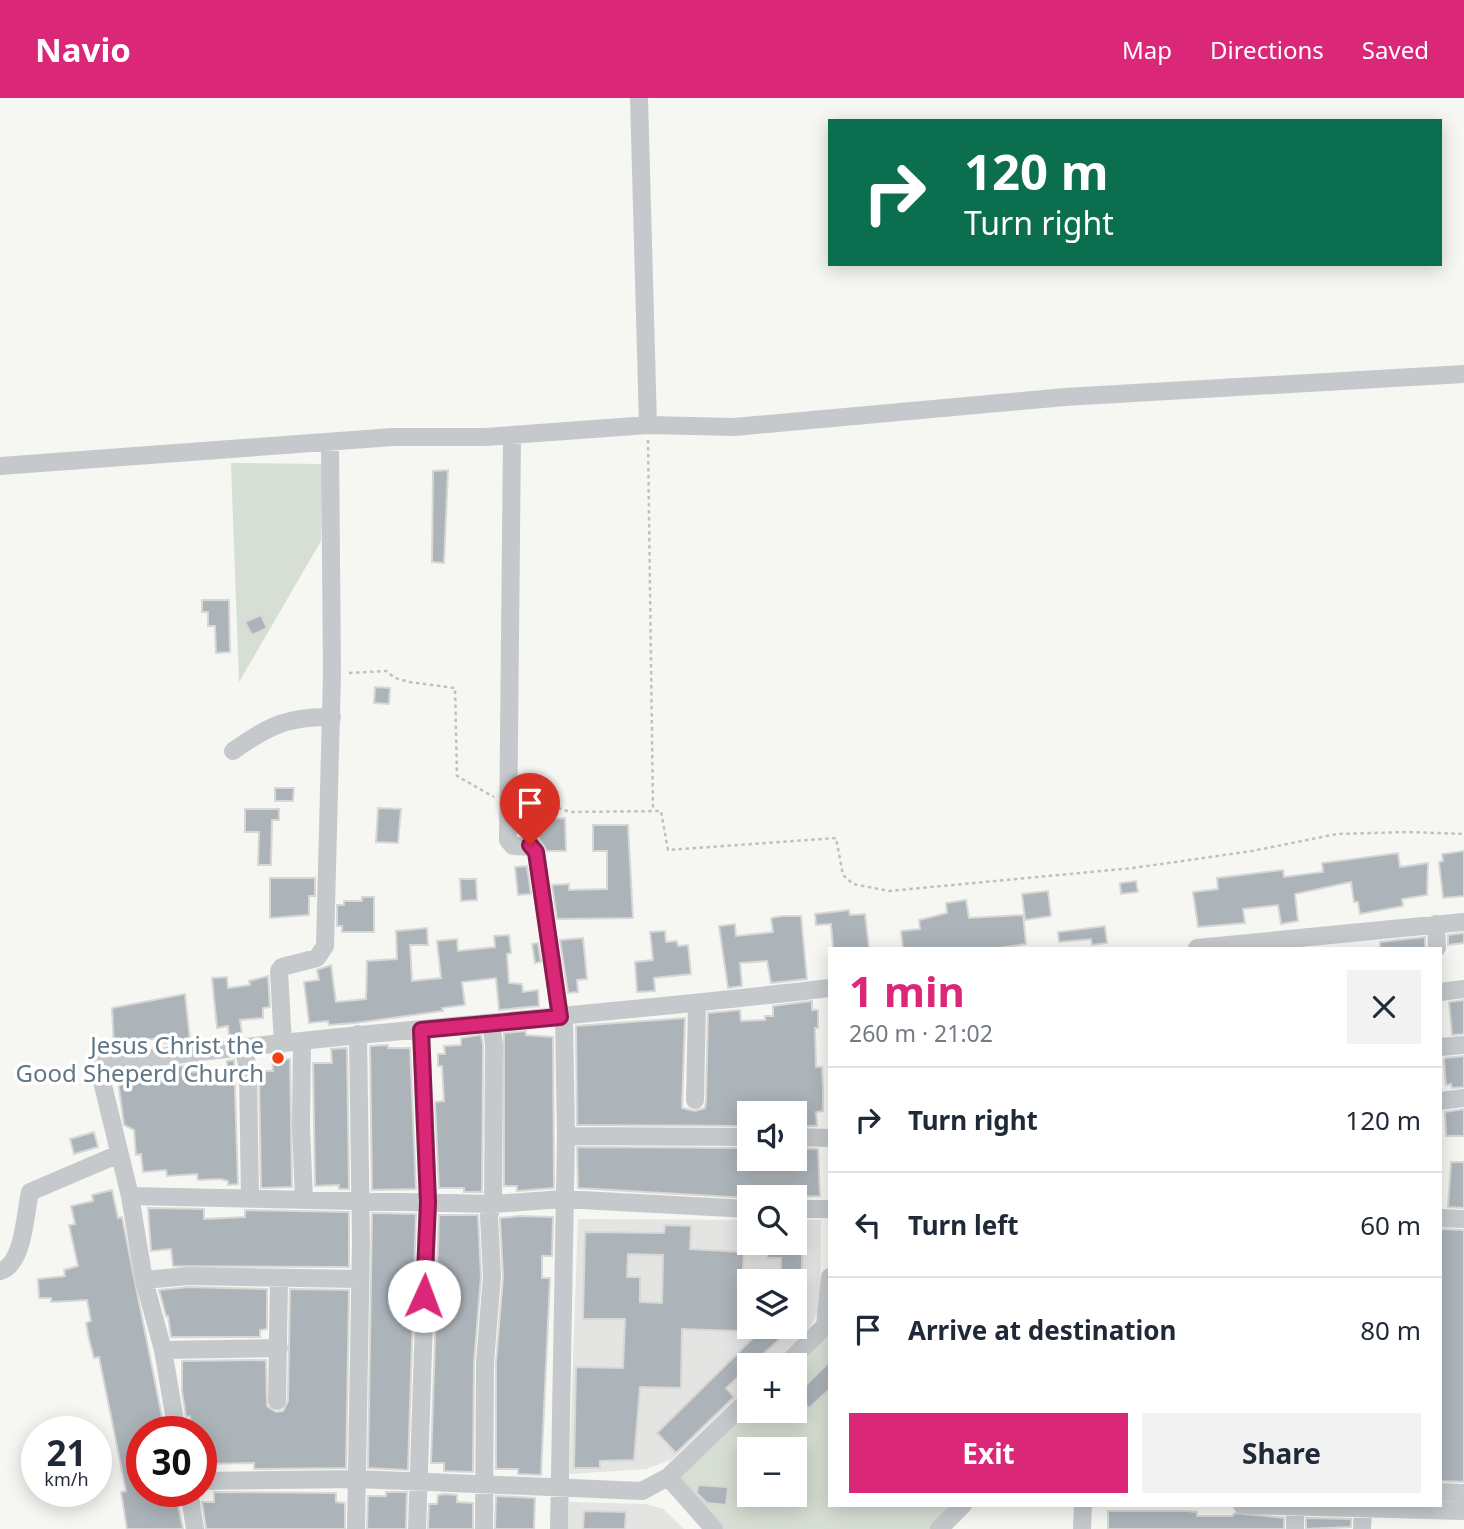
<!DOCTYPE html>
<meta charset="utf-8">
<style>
body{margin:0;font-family:"Noto Sans",sans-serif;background:#f2f2f3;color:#1f2937;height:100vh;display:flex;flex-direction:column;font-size:26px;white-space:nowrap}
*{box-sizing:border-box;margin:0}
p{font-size:23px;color:#747a83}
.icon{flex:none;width:38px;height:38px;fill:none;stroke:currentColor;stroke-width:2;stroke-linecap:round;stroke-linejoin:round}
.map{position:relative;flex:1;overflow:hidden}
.sheet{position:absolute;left:828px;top:849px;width:614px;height:560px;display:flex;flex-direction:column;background:#fff;border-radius:0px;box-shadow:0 4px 18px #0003}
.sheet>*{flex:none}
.top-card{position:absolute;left:828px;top:21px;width:614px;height:147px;border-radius:0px;box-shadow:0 4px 18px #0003;background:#0b6e4f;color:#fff;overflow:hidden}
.tools{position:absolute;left:737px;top:1003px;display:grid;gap:14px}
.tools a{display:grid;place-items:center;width:70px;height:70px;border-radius:0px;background:#fff;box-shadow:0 4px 18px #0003;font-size:35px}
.speed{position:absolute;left:21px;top:1318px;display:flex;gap:14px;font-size:35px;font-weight:700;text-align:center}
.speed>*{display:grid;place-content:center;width:91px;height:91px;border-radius:50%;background:#fff;box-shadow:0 4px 18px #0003;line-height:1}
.speed small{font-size:18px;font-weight:400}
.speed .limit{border:10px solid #d22;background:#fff;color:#111}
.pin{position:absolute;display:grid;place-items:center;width:60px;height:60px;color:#fff;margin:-72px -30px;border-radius:50% 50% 50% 0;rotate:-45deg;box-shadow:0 0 7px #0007}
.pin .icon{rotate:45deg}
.me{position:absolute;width:77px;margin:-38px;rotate:2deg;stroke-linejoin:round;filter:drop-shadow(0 0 5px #0008)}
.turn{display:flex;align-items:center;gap:24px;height:147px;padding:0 21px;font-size:32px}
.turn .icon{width:91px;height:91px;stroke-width:2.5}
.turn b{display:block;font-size:49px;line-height:60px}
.round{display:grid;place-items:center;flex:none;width:74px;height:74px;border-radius:0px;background:#f2f2f3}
.summary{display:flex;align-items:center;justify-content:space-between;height:119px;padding:0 21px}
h1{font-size:42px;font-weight:700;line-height:52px;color:#db2777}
.action{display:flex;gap:14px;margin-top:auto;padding:14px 21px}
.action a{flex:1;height:80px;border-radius:0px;background:#db2777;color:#fff;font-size:28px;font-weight:700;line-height:80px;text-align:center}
.action a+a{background:#f2f2f3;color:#1f2937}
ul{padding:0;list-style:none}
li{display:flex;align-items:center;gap:21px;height:105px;padding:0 21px;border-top:2px solid #e0e1e3}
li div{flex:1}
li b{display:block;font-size:26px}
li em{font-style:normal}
header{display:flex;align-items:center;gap:42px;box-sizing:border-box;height:98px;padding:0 35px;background:#db2777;color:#fff}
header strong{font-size:33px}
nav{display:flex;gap:38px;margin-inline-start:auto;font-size:24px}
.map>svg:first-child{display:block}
.built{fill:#e4e5e3;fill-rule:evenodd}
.green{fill:#d7ded3;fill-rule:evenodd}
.building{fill:#acb4ba;stroke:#d7d7d5;stroke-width:2;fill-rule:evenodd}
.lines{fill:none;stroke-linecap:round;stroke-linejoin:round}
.path{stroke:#bec1c3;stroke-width:2.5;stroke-dasharray:3.5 3.5;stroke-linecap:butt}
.minor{stroke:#c5c9cc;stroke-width:18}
.route-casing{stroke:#8e194d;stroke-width:18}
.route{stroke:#db2777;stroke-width:12}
.poi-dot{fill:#f34115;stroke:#fff;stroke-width:2.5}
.labels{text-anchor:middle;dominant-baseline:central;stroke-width:7;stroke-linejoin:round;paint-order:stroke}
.poi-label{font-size:24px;fill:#627786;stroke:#fff;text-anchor:end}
</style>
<header>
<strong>Navio</strong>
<nav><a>Map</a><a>Directions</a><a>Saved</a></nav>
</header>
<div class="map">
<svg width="1464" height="1431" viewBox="0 0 1464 1431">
<rect width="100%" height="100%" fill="#f6f6f2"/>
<path class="built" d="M578,1121l171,1v22h45l1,-22h26l-1,87 -10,21 -39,37h-22v21l-78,74 -25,9 -77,5zM749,1183h45v45h-45z
M569,1404l77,2 17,5 21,20h-116z"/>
<path class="green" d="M231,365l92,1 -2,77 -82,141z
M829,1179l1,228h133l-24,24h-225l-46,-52 81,-67h45v-45l31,-39zM749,1351h45v45h-45z"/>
<path class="building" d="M448,372l-4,93 -12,-1 1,-91z
M202,502h27l1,52 -14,1 -1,-27h-7v-14h-6z
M261,517l6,13 -15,7 -7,-13z
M375,589l15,1 -1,16 -15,-1z
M275,690h19l-1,13h-18z
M378,710l23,1 -3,34 -22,-1z
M245,711h34v11h-7l-1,45h-13l1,-33h-14z
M565,720l1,33h-19l-9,-14v-18z
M593,727h35l5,93 -76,1 -5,-34 17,-1v6l38,-1v-38h-14z
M1464,753v45l-21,2 -4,-36 4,-1 -1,-7z
M1398,755l2,14 28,-4 -1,32 -25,4 1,7 -43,8 -2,-12h-4l-3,-20 -56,12 3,27 -17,3 -3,-19 -35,4 2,14 -47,4 -5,-35 25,-3 -1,-11 66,-8 1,7 39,-5 -1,-9z
M527,768l4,28 -13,1 -3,-28z
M270,780h45v18h-6v19l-39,3z
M460,781h16l1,21 -16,1z
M1136,783l2,11 -17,2 -1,-11z
M1048,793l3,25 -26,4 -3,-26z
M362,799h12v35h-32v-6h-5v-21h7v-4h18z
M966,802l3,18 54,-3 3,29 -28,4h-95l-2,-17 19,-2 -1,-9 28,-7 -1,-10z
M849,812l1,5 15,-1 4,34h-36l-2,-24 -15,1 -1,-11z
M782,818h19l6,63 -36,4 -4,-22 -27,2 2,23 -14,2 -9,-62 16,-2 1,12 37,-4 -2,-14z
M1105,828l2,17 -15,2 -1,-6 -32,3 -1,-10z
M427,830l1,17h-18l2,36 29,-3 -4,-37 20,-2 1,12 37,-4 -1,-11 15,-1 2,18 -4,1 2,29 13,1 1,8 15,-2 1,16 -40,4 -3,-32 -34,4 3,23 -23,3 1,3 -88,12 -26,2 -1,-4 -19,2 -5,-41 15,-2 -2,-10 14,-5 5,37 30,-3 1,-38 30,-2 -1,-28z
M665,833l1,11 11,-1 1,5 10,-1 3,29 -37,4 1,13 -18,1 -2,-30 18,-2 -3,-28z
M1464,835v10l-16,2v-10z
M1425,839v11h-45v-6z
M583,840l4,41 -10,1 1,12 -10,1 -8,-53z
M538,845l3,19 -6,1 -3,-19z
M268,878l2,31 -7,1v10l-23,2 2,14 -13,2 -1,-10 -11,2 -5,-50 15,-1 1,11 22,-3 -1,-4z
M185,896l5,46 -26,3v-6l-36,6 1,4 -15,2 -2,-41z
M1464,902v34l-12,1 -3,-33z
M812,903v9h6v18h-3l1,39h6l1,23v21l-7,1 1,14h-23v-13h-45v13l-172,-1 -1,-99 109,-8 -3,90 13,3 10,-3 1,-8 2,-87 32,-3 1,11 24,-1v-4h8v-10z
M526,933v4l27,2 1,151 -37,3v-5h-13v-153z
M479,937h2l2,10 -1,147h-18v-4h-25l-4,-86 9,-1 -2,-35h-4v-12h7l-1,-8 17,-1v-7z
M388,947v3h22l6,141 -44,1 -2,-144z
M347,950l2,141h-10v-4l-24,1 -2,-123h19l-1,-14z
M283,957v4h7l2,128 -31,1 -2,-117h14l-1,-15z
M1464,958v31l-12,1 -1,-4 -5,1 -2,-24 1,-3z
M234,962l4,124 -10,1v-4l-8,-2 -22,1 -1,-6 -30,2 -1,-6 -23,2 -2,-18 -5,1 -2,-25 -10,-5 -6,-44 8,-1v-7l64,-8v7l37,-2v-9z
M1464,1011v27h-18l-1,-24z
M94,1034l4,15 -24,7 -4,-15z
M577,1049l172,1v10h46l1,-10 22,1 2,47 -71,2 -171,-10z
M1451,1064h13v46l-16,-1z
M112,1092l6,28 4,-1 43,215h-23v59h33l8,38h-56l-6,-37 5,-1 -27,-134 -5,1 -5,-19 -3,-16 5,-2 -4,-21 -36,2v-4h-12l-1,-19 27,-3 -1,-6 14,-4 -9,-41 6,-1 -4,-18 22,-5 -1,-6z
M148,1110l56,1v10l41,-2v-7l104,2v55l-176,-1 -2,-17 -20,2z
M372,1115l44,1 -8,256 -40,-2z
M439,1117h39l3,61 -7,87 -1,109 -29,-1v-8h-13z
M520,1118l33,1 -1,39h-10v22h8l-9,197 -23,-1v-5h-22v-106l7,-86 -3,-59z
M665,1127l26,1 -1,23 54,3 -5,79 -57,-2 -1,59 -41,-1 -6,73 -34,1v7h-26l2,-101 47,1 2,-49h-42l2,-87 79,1zM628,1156l35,1 -1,48 -22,-1v-25h-13z
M1440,1131l24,1v252l-23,-1z
M767,1144h35v39h-21v-23h-14z
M188,1189l79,2v40l-7,1v7h-89l-3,-21h-2l-7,-26z
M290,1191l59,1 -3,178 -92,1v-6l-53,1v-32h-10l-1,-16 -4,1 -4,-25v-31l84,-1 1,46 9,6 7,-1 5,-10z
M765,1228h29l-68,62 8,9 -58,56 -19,-20z
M830,1263v28l-21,19 -13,-13z
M698,1387l30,2 -2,18 -19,-2 -10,-10z
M214,1394l122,1v9l9,1v26h-139l-4,-27h12z
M386,1394h21l-1,37h-39l1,-33h18z
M445,1396l12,1v7l16,1v26h-45l1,-25h8l1,-9z
M496,1398l39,2 -1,31h-39z
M584,1413l42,1 -1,17h-42z
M1108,1413h78l11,1v4h35l3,-3 49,5v11h-176z
M1306,1420l45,1v8l-45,2z"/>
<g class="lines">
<path class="path" d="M648,342l5,371
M349,575l37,-2 9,7 14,4 46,6 2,88 37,21
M525,698l45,16 91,-1 7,39 168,-12 7,37 10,9 36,7 244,-23 119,-17 85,-17 71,-2 56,2"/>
<path class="minor" d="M639,0l9,327
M512,337l-4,405 5,6 21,1 2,5 24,165
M0,368l393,-29h92l163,-12 86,2 331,-30 399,-23
M233,653c35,-25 55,-35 99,-34
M1436,826l1,24
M1197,850l267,-26
M1440,894l24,-3
M302,943l-1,86 3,73
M283,946l-4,-73 3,-4 35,-9 8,-12 7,-272 -2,-230
M243,948l5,23 2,130
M1440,949l24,-2
M695,1002l2,-96
M1440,1003l24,-3
M566,1038l183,1
M794,1039l36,1
M130,1098l363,8 70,-5 186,10
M794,1111h36
M1440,1120l24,1
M0,1173c24,-6 25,-58 30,-79l89,-38
M144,1182l44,-4 172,3
M163,1252l116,-2
M785,1267l40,-39 5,-49
M277,1303l2,-123
M177,1334l-14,-82 -19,-70 -14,-84 -32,-131c243,-33 488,-48 732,-77
M668,1379l46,52
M201,1383l157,-2 284,12 26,-14 81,-78
M189,1393l6,38
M1440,1394l24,1
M1242,1407l222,6
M356,1431l5,-287 -3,-208
M417,1431l11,-327 -7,-172
M484,1431l1,-166 7,-87 -3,-60 4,-12 1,-160 -3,-21
M559,1431l7,-393 -2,-118
M939,1431l24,-24
M1082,1431l1,-24
M1295,1431v-23
M1362,1431l1,-20"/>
</g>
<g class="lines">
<defs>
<path id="route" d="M424,1198l4,-94 -7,-172 139,-13 -24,-165 -6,-7"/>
</defs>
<use href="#route" class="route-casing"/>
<use href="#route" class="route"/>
</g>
<circle class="poi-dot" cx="278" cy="960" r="7"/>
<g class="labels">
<g class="poi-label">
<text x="264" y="946">Jesus Christ the<tspan x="264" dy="28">Good Sheperd Church</tspan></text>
</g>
</g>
</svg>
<div class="tools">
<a><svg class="icon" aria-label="sound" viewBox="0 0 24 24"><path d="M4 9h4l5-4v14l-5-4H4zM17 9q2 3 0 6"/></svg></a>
<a><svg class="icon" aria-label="search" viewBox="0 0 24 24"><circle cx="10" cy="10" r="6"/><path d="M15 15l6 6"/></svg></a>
<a><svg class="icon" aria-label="layers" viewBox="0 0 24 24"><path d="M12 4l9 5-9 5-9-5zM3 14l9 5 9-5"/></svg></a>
<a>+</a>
<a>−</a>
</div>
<div class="speed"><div>21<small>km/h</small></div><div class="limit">30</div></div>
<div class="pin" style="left:530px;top:747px;background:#d93025"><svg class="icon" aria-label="arrive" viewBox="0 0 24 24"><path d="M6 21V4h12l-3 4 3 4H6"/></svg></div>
<svg class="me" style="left:424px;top:1198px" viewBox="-20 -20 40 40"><circle r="19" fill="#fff"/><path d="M0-13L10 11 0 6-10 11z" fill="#db2777"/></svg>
<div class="top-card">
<div class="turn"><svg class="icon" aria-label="right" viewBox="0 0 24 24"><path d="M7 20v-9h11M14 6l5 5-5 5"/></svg><div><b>120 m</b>Turn right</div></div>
</div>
<section class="sheet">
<div class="summary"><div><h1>1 min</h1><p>260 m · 21:02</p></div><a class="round"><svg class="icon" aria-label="close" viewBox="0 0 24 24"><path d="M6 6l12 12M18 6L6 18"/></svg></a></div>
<ul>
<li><svg class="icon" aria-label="right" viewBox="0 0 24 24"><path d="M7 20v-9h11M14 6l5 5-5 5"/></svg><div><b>Turn right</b></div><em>120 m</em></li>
<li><svg class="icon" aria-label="left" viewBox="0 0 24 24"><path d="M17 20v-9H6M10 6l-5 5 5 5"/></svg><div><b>Turn left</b></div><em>60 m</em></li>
<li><svg class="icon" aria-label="arrive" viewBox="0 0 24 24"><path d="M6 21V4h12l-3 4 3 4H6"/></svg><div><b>Arrive at destination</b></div><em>80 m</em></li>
</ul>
<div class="action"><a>Exit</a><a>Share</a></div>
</section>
</div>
